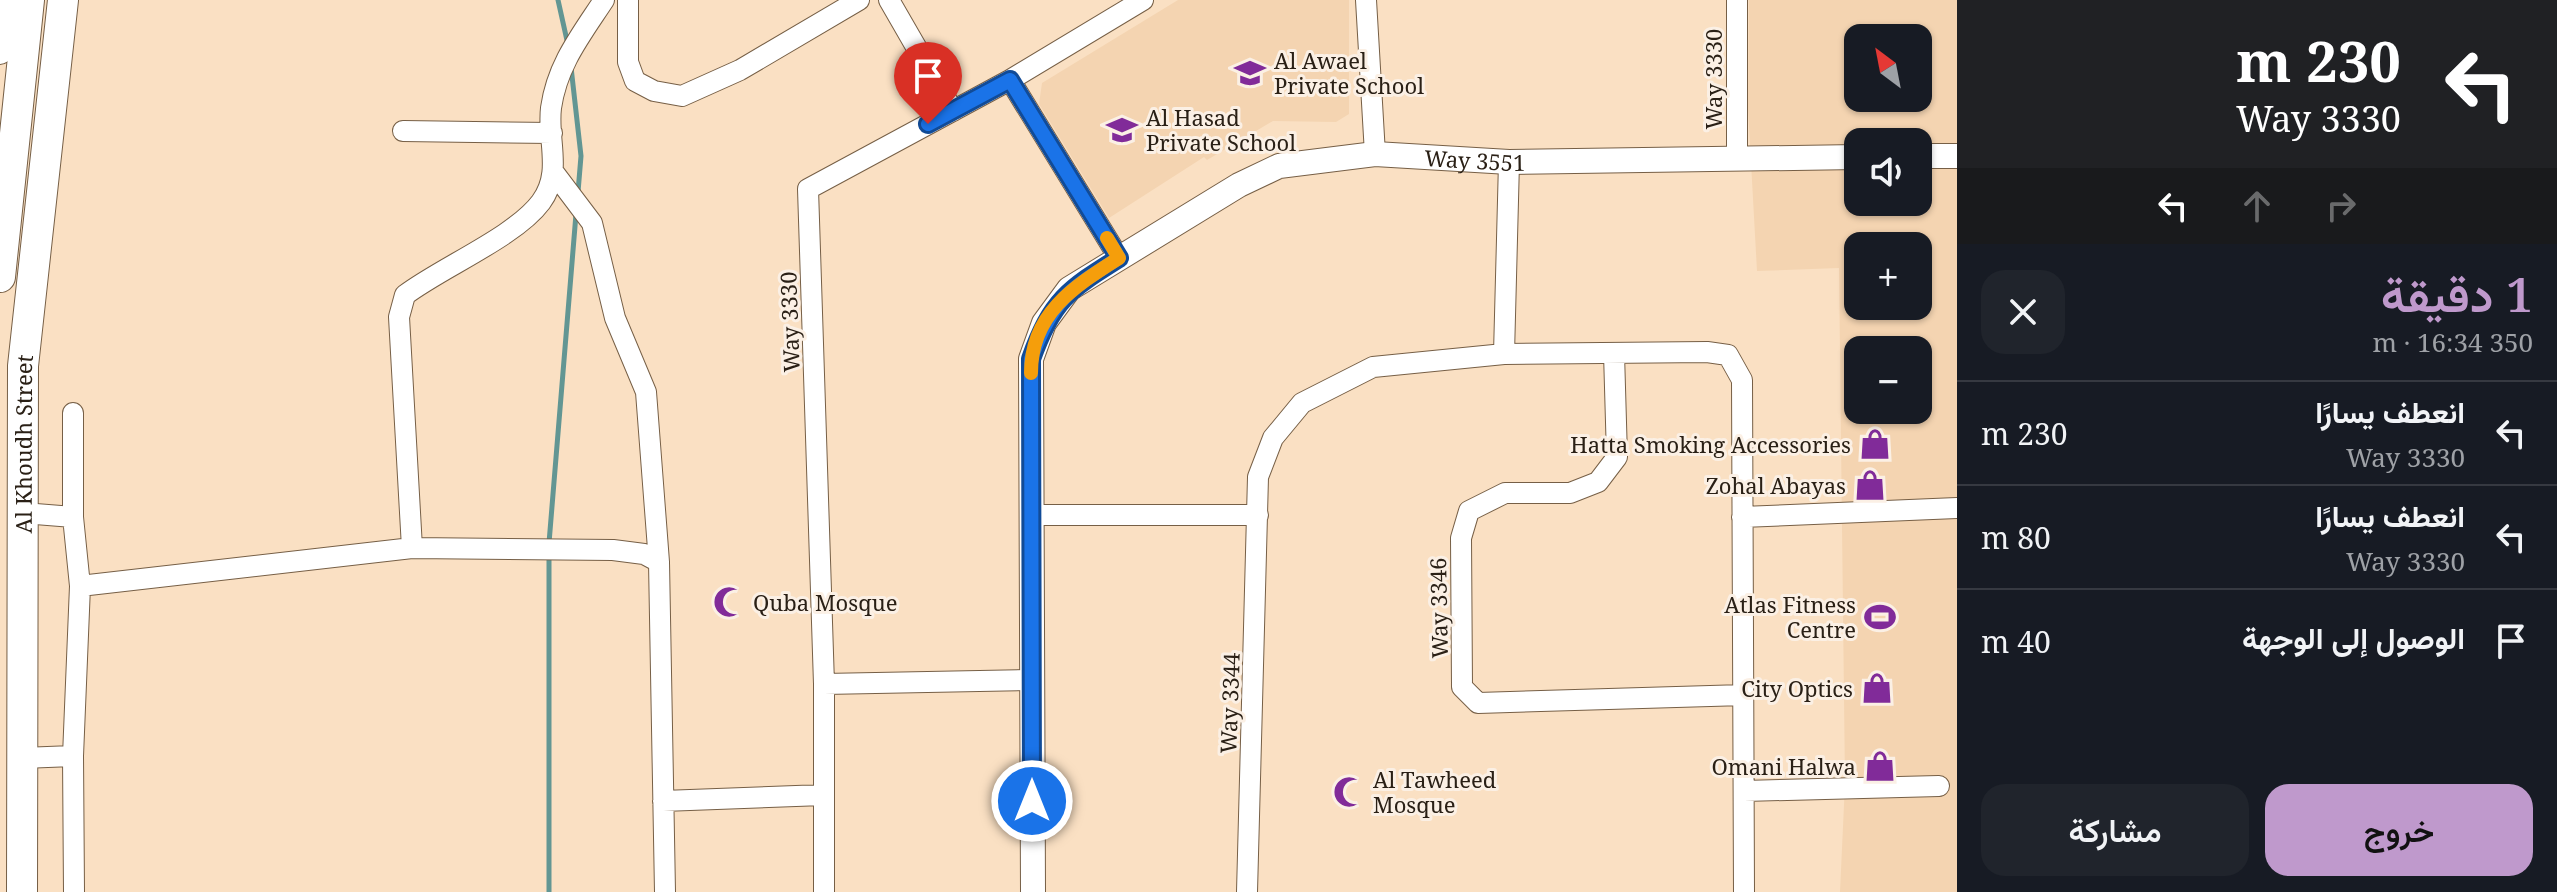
<!DOCTYPE html>
<html lang="ar">
<meta charset="utf-8">
<style>
body{margin:0;font-family:"Noto Serif",Vazirmatn,serif;background:#20242c;color:#f1f3f6;direction:rtl;height:100vh;display:flex;flex-direction:column;font-size:30px;white-space:nowrap}
*{box-sizing:border-box;margin:0}
p{font-size:26px;color:#9ea1a6}
.icon{flex:none;width:44px;height:44px;fill:none;stroke:currentColor;stroke-width:2;stroke-linecap:round;stroke-linejoin:round}
.map{position:relative;flex:1;overflow:hidden;direction:ltr}
.drawer{display:flex;flex-direction:column;background:#171b24;width:600px}
.drawer>*{flex:none}
.guide{background:#202124;color:#fff;overflow:hidden}
.needle{width:52px;rotate:328deg}
.tools{position:absolute;left:1844px;top:24px;display:grid;gap:16px}
.tools a{display:grid;place-items:center;width:88px;height:88px;border-radius:16px;background:#171b24;box-shadow:0 2px 6px #0004;font-size:40px}
.pin{position:absolute;display:grid;place-items:center;width:68px;height:68px;color:#fff;margin:-82px -34px;border-radius:50% 50% 50% 0;rotate:-45deg;box-shadow:0 0 8px #0007}
.pin .icon{rotate:45deg}
.me{position:absolute;width:88px;margin:-44px;rotate:0deg;stroke-linejoin:round;filter:drop-shadow(0 0 6px #0008)}
.turn{display:flex;align-items:center;gap:28px;height:168px;padding:0 24px;font-size:36px}
.turn .icon{width:104px;height:104px;stroke-width:2.5}
.turn b{display:block;font-size:56px;line-height:68px}
.lanes{display:flex;align-items:center;height:76px;padding:0 24px;background:#0003;justify-content:center;gap:40px;direction:ltr}
.lanes .off{opacity:.35}
.round{display:grid;place-items:center;flex:none;width:84px;height:84px;border-radius:24px;background:#20242c}
.headline{display:flex;align-items:center;justify-content:space-between;height:136px;padding:0 24px}
h1{font-size:48px;font-weight:600;line-height:60px;color:#bf99cc}
.cta{display:flex;gap:16px;margin-top:auto;padding:16px 24px}
.cta a{flex:1;height:92px;border-radius:24px;background:#bf99cc;color:#111;font-size:32px;font-weight:600;line-height:92px;text-align:center}
.cta a+a{background:#20242c;color:#f1f3f6}
ul{padding:0;list-style:none}
li{display:flex;align-items:center;gap:24px;height:104px;padding:0 24px;border-top:2px solid #363941}
li div{flex:1}
li b{display:block;font-size:30px}
li em{font-style:normal}
main{display:flex;flex:1;min-height:0}
.map>svg:first-child{display:block}
.built{fill:#f4d4b1;fill-rule:evenodd}
.lines{fill:none;stroke-linecap:round;stroke-linejoin:round}
.stream{stroke:#629693;stroke-width:5}
.minor-casing{stroke:#765f46;stroke-width:22}
.tertiary-casing{stroke:#765f46;stroke-width:26}
.primary-casing{stroke:#765f46;stroke-width:32}
.minor{stroke:#fff;stroke-width:20}
.tertiary{stroke:#fff;stroke-width:24}
.primary{stroke:#fff;stroke-width:30}
.route-casing{stroke:#114b97;stroke-width:20}
.route{stroke:#1a73e8;stroke-width:14}
.slow{stroke:#f59e0b;stroke-width:14}
.labels{text-anchor:middle;dominant-baseline:central;stroke-width:6;stroke-linejoin:round;paint-order:stroke}
.poi-label{font-size:22px;fill:#2a2016;stroke:#fbf0e5;text-anchor:end}
.street-label{font-size:22px;fill:#2a2016;stroke:#fbf0e5}
</style>
<main>
<section class="drawer">
<div class="guide">
<div class="turn"><svg class="icon" aria-label="left" viewBox="0 0 24 24"><path d="M17 20v-9H6M10 6l-5 5 5 5"/></svg><div><b>230 m</b>Way 3330</div></div>
<div class="lanes"><svg class="icon" aria-label="left" viewBox="0 0 24 24"><path d="M17 20v-9H6M10 6l-5 5 5 5"/></svg><svg class="icon off" aria-label="ahead" viewBox="0 0 24 24"><path d="M12 20V5M6 11l6-6 6 6"/></svg><svg class="icon off" aria-label="right" viewBox="0 0 24 24"><path d="M7 20v-9h11M14 6l5 5-5 5"/></svg></div>
</div>
<div class="headline"><div><h1>1 دقيقة</h1><p>350 m · 16:34</p></div><a class="round"><svg class="icon" aria-label="close" viewBox="0 0 24 24"><path d="M6 6l12 12M18 6L6 18"/></svg></a></div>
<ul>
<li><svg class="icon" aria-label="left" viewBox="0 0 24 24"><path d="M17 20v-9H6M10 6l-5 5 5 5"/></svg><div><b>انعطف يسارًا</b><p>Way 3330</p></div><em>230 m</em></li>
<li><svg class="icon" aria-label="left" viewBox="0 0 24 24"><path d="M17 20v-9H6M10 6l-5 5 5 5"/></svg><div><b>انعطف يسارًا</b><p>Way 3330</p></div><em>80 m</em></li>
<li><svg class="icon" aria-label="arrive" viewBox="0 0 24 24"><path d="M6 21V4h12l-3 4 3 4H6"/></svg><div><b>الوصول إلى الوجهة</b></div><em>40 m</em></li>
</ul>
<div class="cta"><a>خروج</a><a>مشاركة</a></div>
</section>
<div class="map">
<svg width="1957" height="892" viewBox="0 0 1957 892">
<rect width="100%" height="100%" fill="#fae0c3"/>
<path class="built" d="M1178,0h171v114l-13,8 -63,-1 -66,39 -3,-3 -95,61 -70,-114 3,-21z
M1749,0h208v892h-117l5,-109 -6,-515 -82,3 -9,-163zM1858,38h60v60h-60zM1858,142h60v60h-60zM1858,246h60v60h-60zM1858,350h60v60h-60z"/>
<g class="lines">
<path class="stream" d="M558,0l10,45
M571,67l10,89 -3,36
M549,543l27,-329
M549,892v-339"/>
<defs>
<path id="minor" d="M628,0v62l7,19 19,10 28,5 58,-26 119,-70
M889,0l64,111
M1366,0l9,154
M1737,0v157
M1010,80l109,178
M403,131l149,2
M555,174l37,49 23,95 31,74 13,170 6,330
M1614,353l3,104 -19,25 -28,11h-65l-36,18 -8,27 1,149 16,16 266,-8
M1504,354l5,-192
M73,413v104l7,69 -7,170 1,136
M23,513l50,4
M1031,515h227
M1742,517l215,-9
M412,548l-13,-231 6,-22c37,-28 110,-58 136,-93 22,-30 6,-61 10,-94 6,-43 30,-73 53,-108
M80,586l332,-38 201,2 31,4 15,8
M824,684l207,-4
M22,758l51,-2
M1744,791l195,-5
M663,801l160,-6
M824,892v-208l-16,-495 202,-109 133,-80
M1247,892l11,-415 15,-39 29,-35 71,-36 131,-13 203,-2 21,3 14,25 2,512"/>
<g id="tertiary">
<path d="M0,52l7,-52"/>
<path d="M1918,156h39"/>
<path id="s1" d="M1033,892l-2,-533 13,-36 25,-34 170,-104 40,-19 96,-12 134,8 349,-5"/>
</g>
<g id="primary">
<path d="M0,277l29,-277"/>
<path id="s2" d="M22,892l1,-526 40,-366"/>
</g>
</defs>
<use href="#minor" class="minor-casing"/>
<use href="#tertiary" class="tertiary-casing"/>
<use href="#primary" class="primary-casing"/>
<use href="#minor" class="minor"/>
<use href="#tertiary" class="tertiary"/>
<use href="#primary" class="primary"/>
</g>
<g class="lines">
<defs>
<path id="route" d="M928,124l82,-44 109,178c-51,32 -67,42 -88,101l1,442"/>
</defs>
<use href="#route" class="route-casing"/>
<use href="#route" class="route"/>
<path class="slow" d="M1031,373c0,-60 44,-87 88,-115l-12,-20"/>
</g>
<defs>
<symbol id="school-bare" viewBox="-9 -9 18 18"><path d="M0-5L7-2L0 1L-7-2ZM-4 1L0 2.5L4 1V4Q0 6-4 4Z" fill="#812b99" stroke="#fbf0e5" stroke-width="2.5" paint-order="stroke"/></symbol>
<symbol id="shop-bare" viewBox="-9 -9 18 18"><path d="M-5-2.5h2.3a2.7 3.5 0 0 1 5.4 0H5L5.5 6h-11ZM-1.5-2.5h3a1.5 2.3 0 0 0-3 0Z" fill="#812b99" stroke="#fbf0e5" stroke-width="2.5" paint-order="stroke"/></symbol>
<symbol id="mosque-bare" viewBox="-9 -9 18 18"><path d="M3.5-4.9A6 6 0 1 0 3.5 4.9A5 5 0 1 1 3.5-4.9Z" fill="#812b99" stroke="#fbf0e5" stroke-width="2.5" paint-order="stroke"/></symbol>
<symbol id="stadium-bare" viewBox="-9 -9 18 18"><path d="M0-5a6.5 5 0 1 0 0 10a6.5 5 0 1 0 0-10ZM-3.5-1.8h7v3.6h-7Z" fill="#812b99" stroke="#fbf0e5" stroke-width="2.5" paint-order="stroke"/></symbol>
</defs>
<g fill-rule="evenodd">
<use href="#school-bare" x="1228" y="51" width="44" height="44"/>
<use href="#school-bare" x="1100" y="108" width="44" height="44"/>
<use href="#shop-bare" x="1853" y="422" width="44" height="44"/>
<use href="#shop-bare" x="1848" y="463" width="44" height="44"/>
<use href="#mosque-bare" x="707" y="580" width="44" height="44"/>
<use href="#stadium-bare" x="1858" y="595" width="44" height="44"/>
<use href="#shop-bare" x="1855" y="666" width="44" height="44"/>
<use href="#shop-bare" x="1858" y="744" width="44" height="44"/>
<use href="#mosque-bare" x="1327" y="770" width="44" height="44"/>
</g>
<g class="labels">
<g class="poi-label">
<text x="1274" y="60" text-anchor="start">Al Awael<tspan x="1274" dy="25">Private School</tspan></text>
<text x="1146" y="117" text-anchor="start">Al Hasad<tspan x="1146" dy="25">Private School</tspan></text>
<text x="1851" y="444">Hatta Smoking Accessories</text>
<text x="1846" y="485">Zohal Abayas</text>
<text x="753" y="602" text-anchor="start">Quba Mosque</text>
<text x="1856" y="604">Atlas Fitness<tspan x="1856" dy="25">Centre</tspan></text>
<text x="1853" y="688">City Optics</text>
<text x="1856" y="766">Omani Halwa</text>
<text x="1373" y="779" text-anchor="start">Al Tawheed<tspan x="1373" dy="25">Mosque</tspan></text>
</g>
<g class="street-label">
<text transform="translate(1713 79) rotate(-90)">Way 3330</text>
<text stroke="none"><textPath href="#s1" startOffset="1054">Way 3551</textPath></text>
<text transform="translate(789 322) rotate(-92)">Way 3330</text>
<text stroke="none"><textPath href="#s2" startOffset="448">Al Khoudh Street</textPath></text>
<text transform="translate(1438 608) rotate(-91)">Way 3346</text>
<text transform="translate(1229 703) rotate(-88)">Way 3344</text>
</g>
</g>
</svg>
<div class="tools">
<a><svg class="needle" viewBox="-14 -14 28 28"><path d="M0-13l5 13h-10z" fill="#e53935"/><path d="M0 13l5-13h-10z" fill="#9ea1a6"/></svg></a>
<a><svg class="icon" aria-label="sound" viewBox="0 0 24 24"><path d="M4 9h4l5-4v14l-5-4H4zM17 9q2 3 0 6"/></svg></a>
<a>+</a>
<a>−</a>
</div>
<div class="pin" style="left:928px;top:124px;background:#d93025"><svg class="icon" aria-label="arrive" viewBox="0 0 24 24"><path d="M6 21V4h12l-3 4 3 4H6"/></svg></div>
<svg class="me" style="left:1032px;top:801px" viewBox="-20 -20 40 40"><circle r="17" fill="#1a73e8" stroke="#fff" stroke-width="3"/><path d="M0-11L8 9 0 5-8 9z" fill="#fff"/></svg>
</div>
</main>
